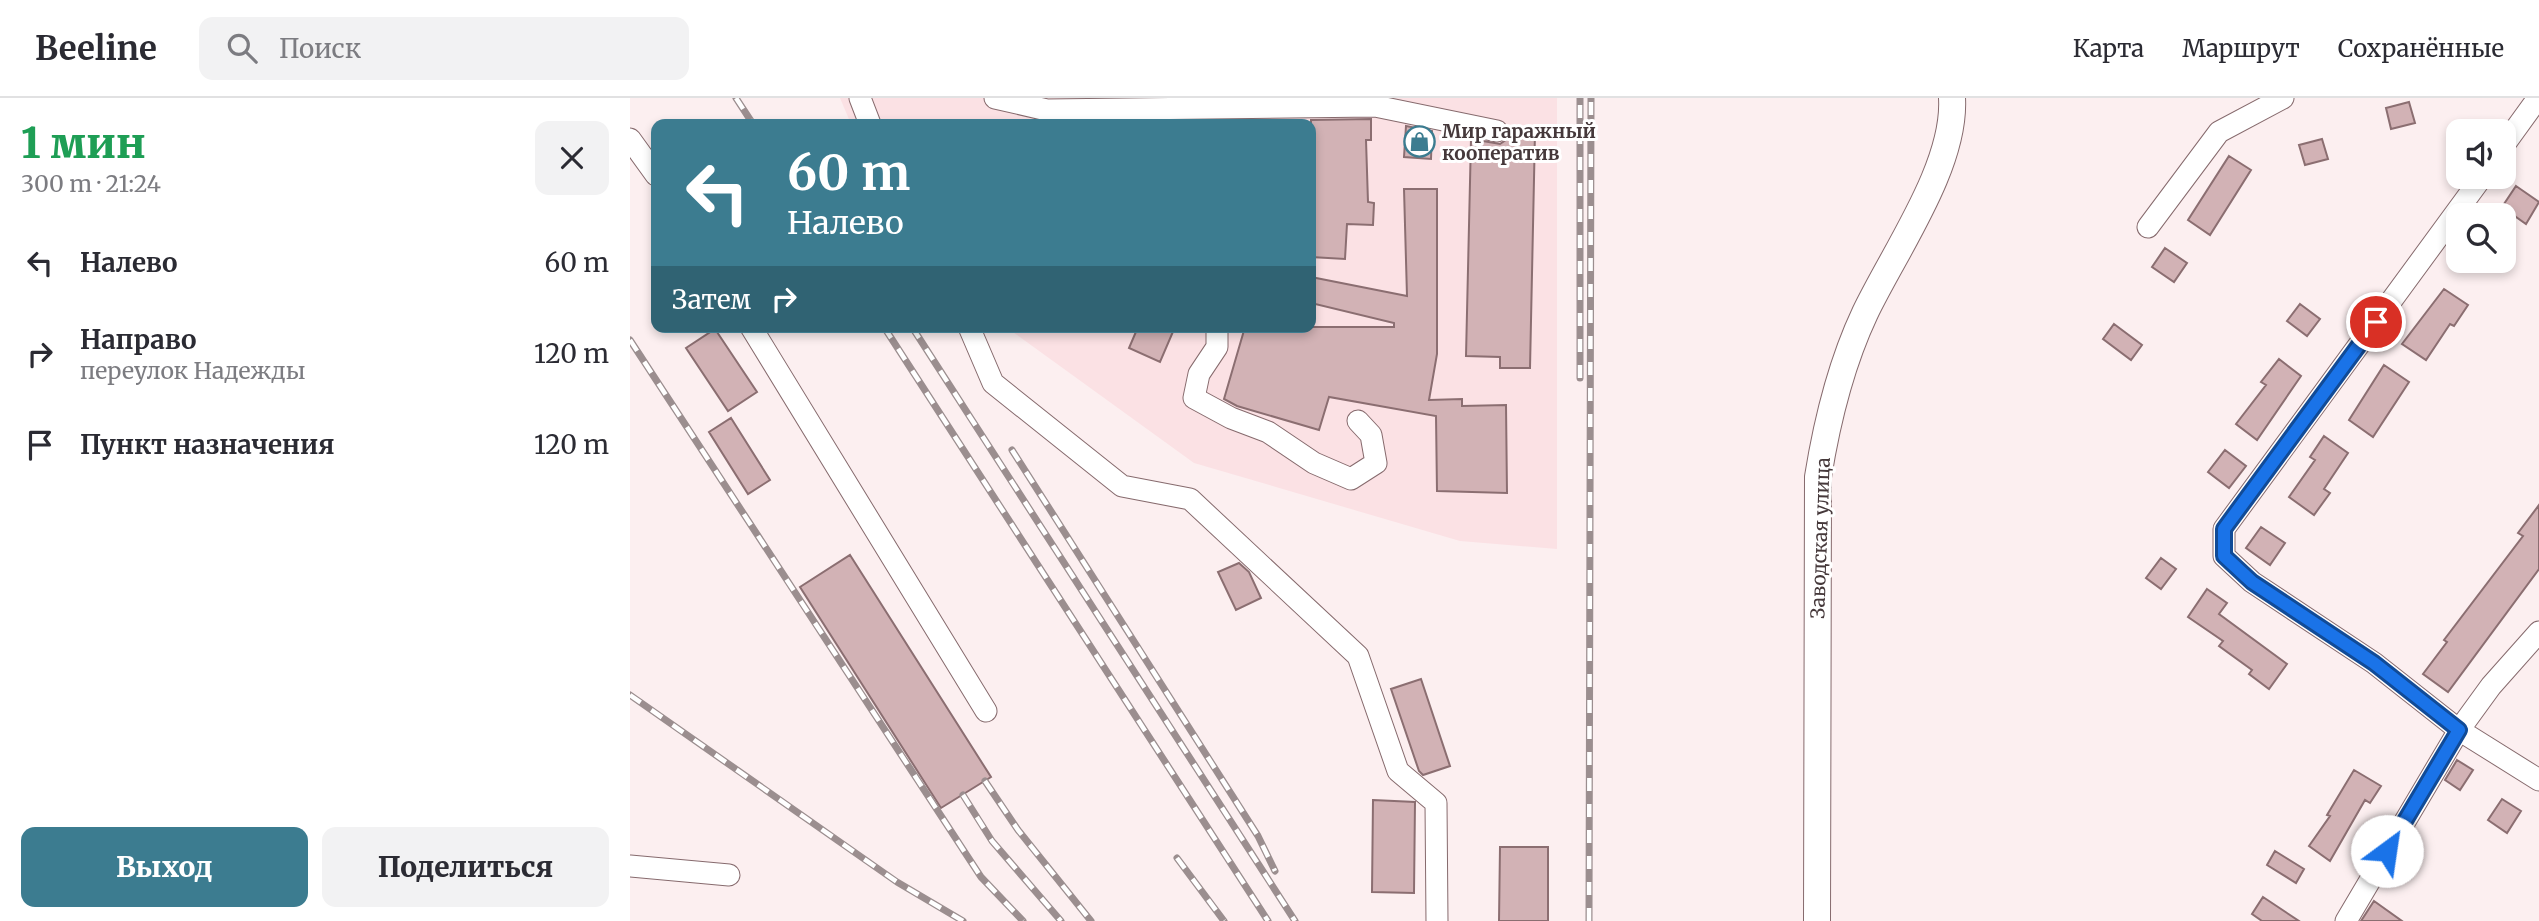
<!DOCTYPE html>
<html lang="ru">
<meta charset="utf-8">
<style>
body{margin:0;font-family:Merriweather,serif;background:#f2f2f3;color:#2b2b33;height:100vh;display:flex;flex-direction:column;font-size:26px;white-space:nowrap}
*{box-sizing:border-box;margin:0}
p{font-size:23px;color:#7c7c81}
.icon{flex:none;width:38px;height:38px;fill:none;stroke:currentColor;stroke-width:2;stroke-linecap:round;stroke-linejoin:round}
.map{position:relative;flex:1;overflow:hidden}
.drawer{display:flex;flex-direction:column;background:#fff;width:630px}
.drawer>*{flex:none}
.guide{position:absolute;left:21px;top:21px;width:665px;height:214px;border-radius:14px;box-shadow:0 4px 10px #0003;background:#3c7c90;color:#fff;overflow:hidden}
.fabs{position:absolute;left:1816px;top:21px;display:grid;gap:14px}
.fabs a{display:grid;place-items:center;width:70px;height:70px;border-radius:14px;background:#fff;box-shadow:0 4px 10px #0003;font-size:35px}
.pin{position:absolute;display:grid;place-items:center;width:60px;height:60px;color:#fff;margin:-30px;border:4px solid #fff;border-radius:50%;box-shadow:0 2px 7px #0007}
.me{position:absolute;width:77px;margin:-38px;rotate:31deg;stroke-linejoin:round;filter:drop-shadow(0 0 5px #0008)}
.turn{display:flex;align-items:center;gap:24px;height:147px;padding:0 21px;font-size:32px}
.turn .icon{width:91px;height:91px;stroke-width:2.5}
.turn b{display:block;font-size:49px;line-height:60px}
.then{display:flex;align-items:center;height:66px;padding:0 21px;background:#0003;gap:14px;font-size:26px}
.round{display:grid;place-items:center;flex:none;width:74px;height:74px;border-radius:14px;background:#f2f2f3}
.summary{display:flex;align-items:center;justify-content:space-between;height:119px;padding:0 21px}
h1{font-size:42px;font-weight:800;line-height:52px;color:#1e9e55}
.cta{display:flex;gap:14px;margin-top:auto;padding:14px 21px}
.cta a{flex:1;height:80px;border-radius:14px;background:#3c7c90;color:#fff;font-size:28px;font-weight:800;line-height:80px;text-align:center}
.cta a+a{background:#f2f2f3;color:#2b2b33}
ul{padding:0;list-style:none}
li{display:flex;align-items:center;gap:21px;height:91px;padding:0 21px}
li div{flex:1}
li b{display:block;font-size:26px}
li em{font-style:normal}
header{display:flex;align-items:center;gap:42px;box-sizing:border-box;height:98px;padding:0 35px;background:#fff;border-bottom:2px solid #e1e1e2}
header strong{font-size:33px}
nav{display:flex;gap:38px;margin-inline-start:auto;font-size:24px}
.search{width:490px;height:63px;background:#f2f2f3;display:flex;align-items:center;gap:18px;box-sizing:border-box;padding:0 24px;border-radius:14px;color:#7c7c81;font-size:26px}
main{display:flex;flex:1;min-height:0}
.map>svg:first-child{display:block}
.built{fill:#fbe1e4}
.building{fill:#d2b2b5;stroke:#8b6e71;stroke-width:2}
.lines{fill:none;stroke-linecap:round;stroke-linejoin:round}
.minor-casing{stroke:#866a6d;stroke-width:23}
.major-casing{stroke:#866a6d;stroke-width:28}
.minor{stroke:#fff;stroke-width:21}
.major{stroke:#fff;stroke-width:26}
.rail-casing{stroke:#9b8e8f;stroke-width:7}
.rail{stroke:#fff;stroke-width:4.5;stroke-dasharray:13;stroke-linecap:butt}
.route-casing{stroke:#114b97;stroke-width:18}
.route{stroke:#1a73e8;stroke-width:12}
.labels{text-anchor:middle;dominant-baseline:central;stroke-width:6;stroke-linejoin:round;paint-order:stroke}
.poi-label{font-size:19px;font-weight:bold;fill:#45383a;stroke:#fff;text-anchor:start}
.street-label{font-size:19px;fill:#45383a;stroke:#fff}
</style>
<header>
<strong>Beeline</strong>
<div class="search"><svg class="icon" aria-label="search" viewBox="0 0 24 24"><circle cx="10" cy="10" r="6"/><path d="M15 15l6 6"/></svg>Поиск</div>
<nav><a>Карта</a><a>Маршрут</a><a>Сохранённые</a></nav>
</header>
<main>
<section class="drawer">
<div class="summary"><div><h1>1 мин</h1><p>300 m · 21:24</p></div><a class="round"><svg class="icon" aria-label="close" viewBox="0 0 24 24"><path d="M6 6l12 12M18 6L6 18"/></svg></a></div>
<ul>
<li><svg class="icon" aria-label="left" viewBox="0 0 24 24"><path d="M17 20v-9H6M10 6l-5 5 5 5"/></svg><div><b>Налево</b></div><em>60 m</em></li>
<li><svg class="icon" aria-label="right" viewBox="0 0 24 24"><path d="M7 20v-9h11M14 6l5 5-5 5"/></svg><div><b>Направо</b><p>переулок Надежды</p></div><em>120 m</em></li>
<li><svg class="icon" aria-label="arrive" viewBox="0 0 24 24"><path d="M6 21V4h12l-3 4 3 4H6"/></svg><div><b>Пункт назначения</b></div><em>120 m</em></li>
</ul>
<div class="cta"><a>Выход</a><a>Поделиться</a></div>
</section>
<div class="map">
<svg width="1909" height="823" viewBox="0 0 1909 823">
<rect width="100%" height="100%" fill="#fceff0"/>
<path class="built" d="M210,0h717v451l-97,-8 -266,-78 -188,-136h305v-203h-460z"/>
<path class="building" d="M1779,4l6,21 -24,6 -5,-21z
M741,21v21h-5l2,62 6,1 -1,22 -26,-1 -2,35 -34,-2v-137z
M776,28l26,5 -1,28 -27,-2z
M880,33l25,1 -5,236h-30v-11l-34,-1 5,-217 29,5 7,-5z
M1692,41l6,20 -23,6 -6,-20z
M1599,58l22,14 -41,65 -22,-15z
M1886,88l23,16 -13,22 -24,-17z
M774,91h33v165l-8,46 33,-1v7l44,-1 1,88 -70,-2 -1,-75 -107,-19 -10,33 -82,-24 -13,-7 21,-72h149v-4l-83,-20v-26l96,19z
M1535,150l22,15 -13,19 -22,-15z
M1814,191l24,16 -14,21 -4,-2 -24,36 -24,-16z
M1670,206l20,15 -13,17 -20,-15z
M1484,226l28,21 -11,15 -28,-21z
M508,229h37l-15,35 -31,-14z
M85,231l42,63 -29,19 -42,-63z
M1649,261l22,17 -44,64 -21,-16 30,-39 -5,-3z
M1754,267l25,17 -36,55 -24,-17z
M101,320l39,62 -22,14 -39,-62z
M1694,338l24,17 -24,36 6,4 -16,22 -25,-18 26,-37 -5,-3z
M1595,352l21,16 -17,22 -21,-16z
M1909,407v64l-91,123 -25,-18 24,-32 -3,-2 79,-104 -5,-3z
M1631,429l24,16 -15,22 -24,-17z
M220,457l141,222 -50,31 -141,-221z
M1531,460l15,11 -15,20 -15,-11z
M609,465l10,9 12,26 -25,12 -18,-38z
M1577,491l20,14 -8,11 68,50 -18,25 -20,-15 3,-4 -33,-24 4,-5 -35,-24z
M791,581l29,87 -27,9 -4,-4 -28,-82z
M1827,662l16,10 -13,20 -15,-10z
M1724,672l27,16 -11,17 -5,-3 -35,61 -21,-15 21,-30 -3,-1z
M1872,701l19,12 -14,22 -19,-13z
M743,702l42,2 -1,91 -42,-1z
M870,749h48v74h-49z
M1645,753l29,18 -8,14 -29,-18z
M1633,799l36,24h-37l-10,-7z
M1744,803l28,20h-41z"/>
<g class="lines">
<defs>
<path id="minor" d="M230,0l10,26
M365,0l52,12 328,-4 122,25
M0,41l26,36
M1874,47l34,-47
M1852,79l-258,352v27l28,26 122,81 85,67 80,50
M1518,129l71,-95 64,-34
M121,229l235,384
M339,229l24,56 129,103 68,13 168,157 40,115 38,32 1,118
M587,229v20l-18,27 -5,24 37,20 37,14 46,31 37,16 25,-16 -5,-28 -13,-14
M0,768l99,9
M1716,823l113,-191 32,-44 48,-54"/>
<path id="major" d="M1187,823l1,-444c9,-56 22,-111 47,-164 29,-61 91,-147 87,-215"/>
</defs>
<use href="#minor" class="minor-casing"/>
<use href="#major" class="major-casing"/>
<use href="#minor" class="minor"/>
<use href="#major" class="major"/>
<defs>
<path id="rail" d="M106,0l17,26
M254,229l384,594
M282,229l383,594
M0,242l351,537 42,44
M950,280v-280
M382,352l246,386 17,35
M0,597l267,187 66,39
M355,683l33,49 73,91
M333,697l29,46 69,80
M547,760l47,63
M959,823l2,-823"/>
</defs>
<use href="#rail" class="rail-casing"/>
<use href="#rail" class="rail"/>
</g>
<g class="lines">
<defs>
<path id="route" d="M1746,224l-152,207v27l28,26 122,81 85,67 -72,121"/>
</defs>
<use href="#route" class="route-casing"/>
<use href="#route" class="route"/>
</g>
<defs>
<symbol id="shop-ring" viewBox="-11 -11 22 22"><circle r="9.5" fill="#fff" stroke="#3c7c90" stroke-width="1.5"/><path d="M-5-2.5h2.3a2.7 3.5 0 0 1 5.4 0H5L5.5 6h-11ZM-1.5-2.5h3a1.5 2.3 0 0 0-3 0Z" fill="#3c7c90"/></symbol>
</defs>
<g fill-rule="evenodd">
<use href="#shop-ring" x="772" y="26" width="35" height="35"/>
</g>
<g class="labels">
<g class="poi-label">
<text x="812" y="33">Мир гаражный<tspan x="812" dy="22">кооператив</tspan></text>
</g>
<g class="street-label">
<text transform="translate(1190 440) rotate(-88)">Заводская улица</text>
</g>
</g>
</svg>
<div class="fabs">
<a><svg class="icon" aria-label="sound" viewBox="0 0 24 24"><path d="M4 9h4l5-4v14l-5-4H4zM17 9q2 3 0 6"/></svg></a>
<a><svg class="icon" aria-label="search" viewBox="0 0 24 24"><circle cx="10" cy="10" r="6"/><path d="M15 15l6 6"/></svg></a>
</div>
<div class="pin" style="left:1746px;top:224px;background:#d93025"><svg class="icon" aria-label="arrive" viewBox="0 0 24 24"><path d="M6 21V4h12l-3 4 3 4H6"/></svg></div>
<svg class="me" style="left:1757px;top:753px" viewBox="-20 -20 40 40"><circle r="19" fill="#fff"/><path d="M0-13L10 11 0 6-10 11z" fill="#1a73e8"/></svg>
<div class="guide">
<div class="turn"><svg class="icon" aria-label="left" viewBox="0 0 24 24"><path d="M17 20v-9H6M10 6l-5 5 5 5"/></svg><div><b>60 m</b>Налево</div></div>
<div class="then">Затем<svg class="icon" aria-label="right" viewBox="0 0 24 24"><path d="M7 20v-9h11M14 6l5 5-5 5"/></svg></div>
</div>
</div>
</main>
